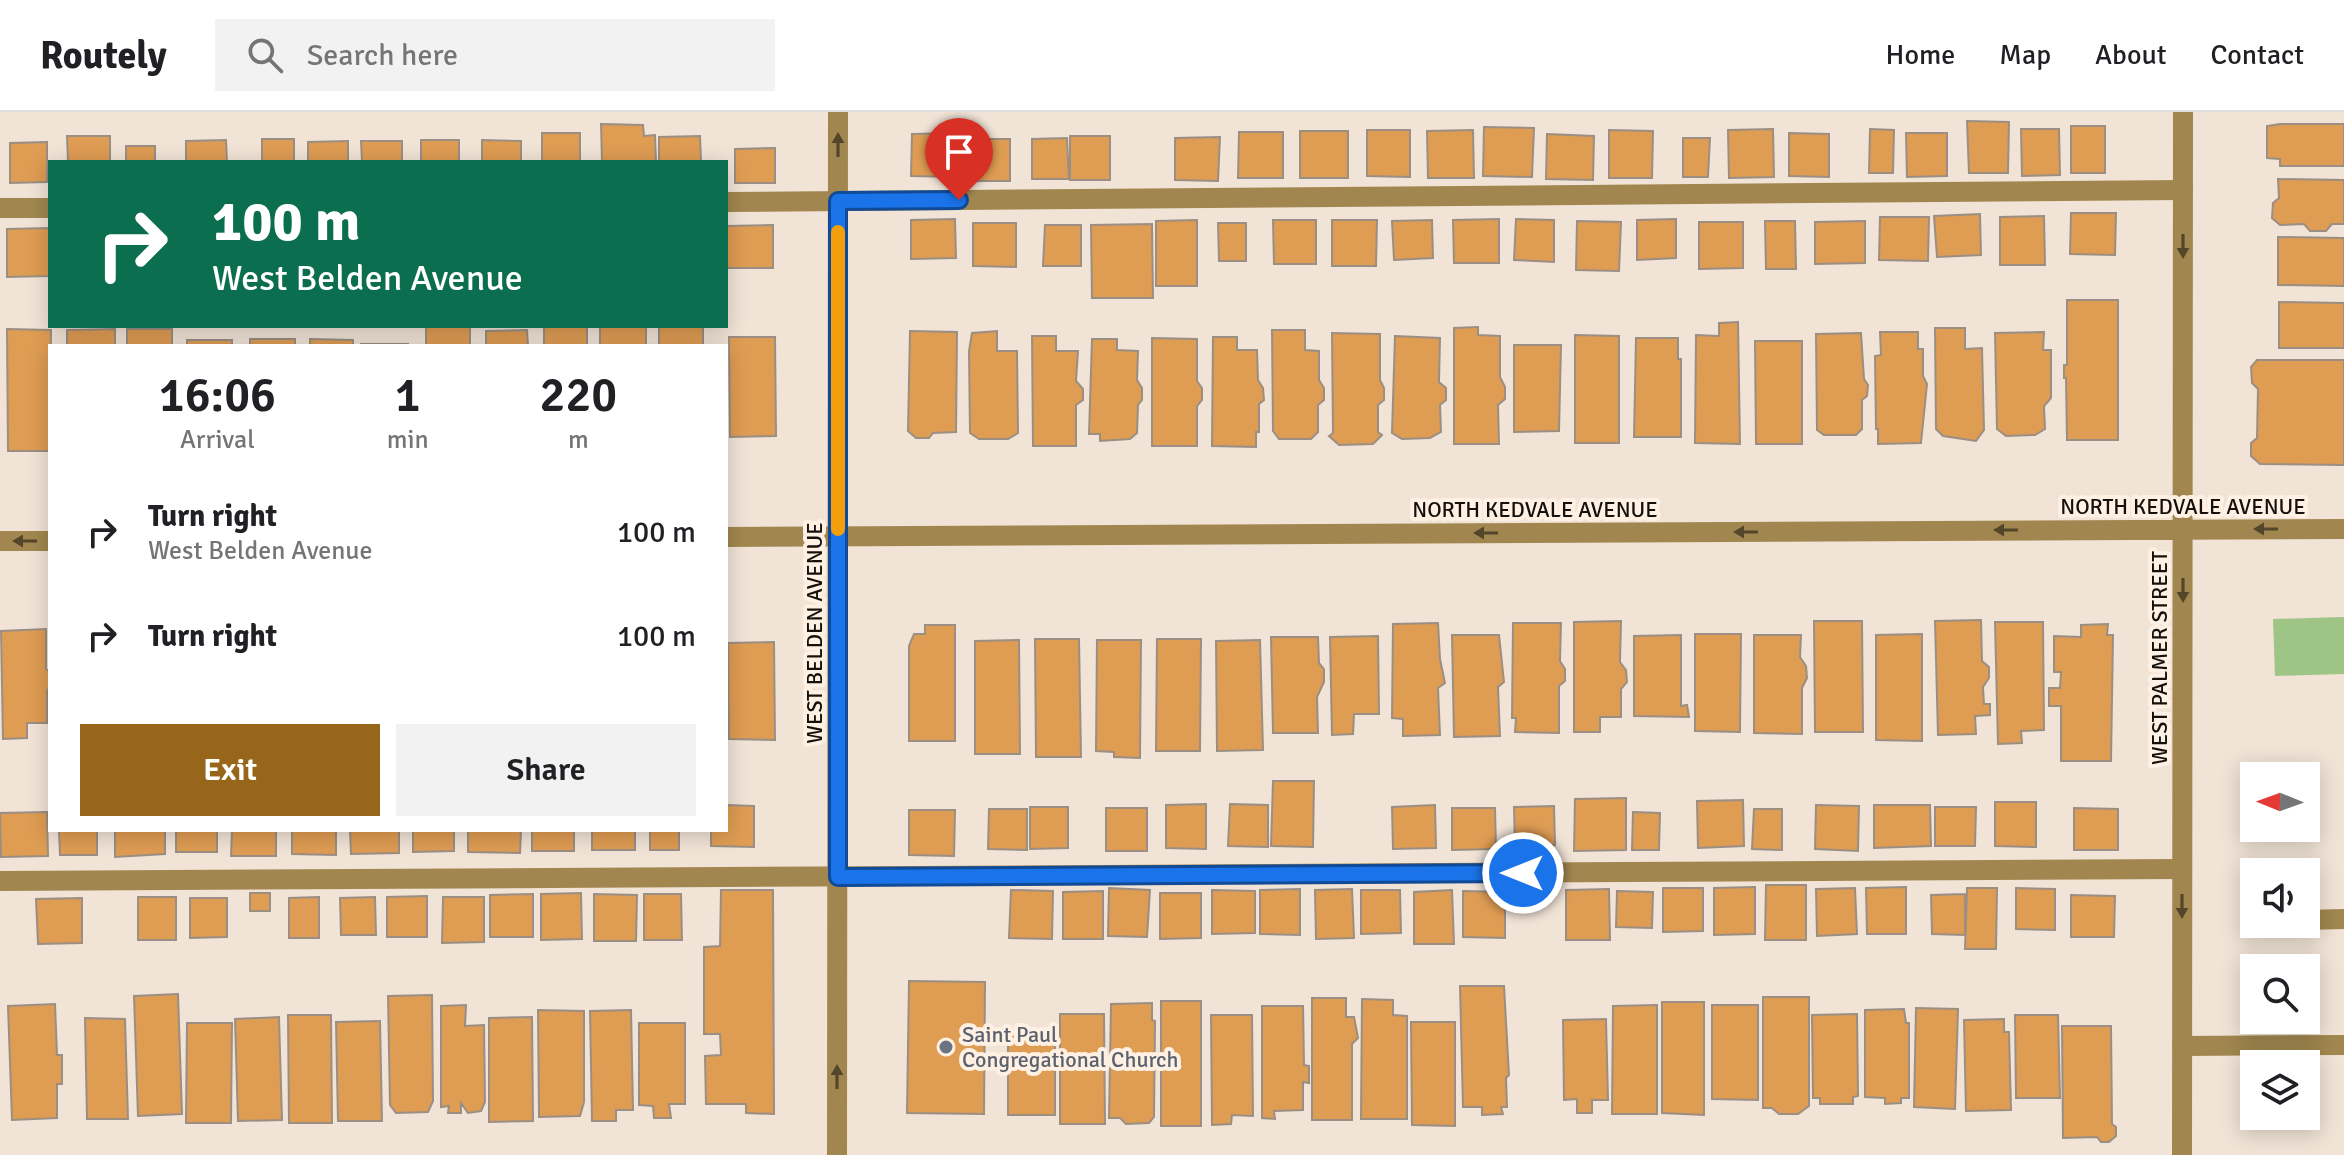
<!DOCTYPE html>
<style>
body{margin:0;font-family:Signika,sans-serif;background:#f2f2f2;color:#202124;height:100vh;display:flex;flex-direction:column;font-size:30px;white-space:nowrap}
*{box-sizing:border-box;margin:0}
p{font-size:26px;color:#757577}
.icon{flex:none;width:44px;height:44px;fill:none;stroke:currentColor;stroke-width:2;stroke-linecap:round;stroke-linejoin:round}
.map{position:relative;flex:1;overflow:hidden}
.panel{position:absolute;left:48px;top:232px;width:680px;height:488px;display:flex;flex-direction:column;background:#fff;border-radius:0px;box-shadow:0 4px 20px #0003}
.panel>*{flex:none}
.banner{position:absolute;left:48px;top:48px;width:680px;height:168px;border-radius:0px;box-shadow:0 4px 20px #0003;background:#0b6e4f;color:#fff;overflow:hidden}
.needle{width:52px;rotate:271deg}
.fabs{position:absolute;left:2240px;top:650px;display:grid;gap:16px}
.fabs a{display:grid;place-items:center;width:80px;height:80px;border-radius:0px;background:#fff;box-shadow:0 4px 20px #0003;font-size:40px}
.pin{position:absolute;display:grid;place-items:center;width:68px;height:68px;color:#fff;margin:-82px -34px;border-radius:50% 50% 50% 0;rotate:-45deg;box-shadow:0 0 8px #0007}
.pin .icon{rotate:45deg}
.me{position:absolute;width:88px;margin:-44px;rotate:270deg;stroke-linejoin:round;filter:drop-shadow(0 0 6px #0008)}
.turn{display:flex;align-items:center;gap:28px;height:168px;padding:0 32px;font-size:36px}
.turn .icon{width:104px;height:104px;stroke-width:2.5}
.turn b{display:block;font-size:56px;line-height:68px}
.eta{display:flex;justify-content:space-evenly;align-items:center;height:136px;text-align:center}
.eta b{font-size:48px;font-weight:600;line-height:56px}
.button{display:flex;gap:16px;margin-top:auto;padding:16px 32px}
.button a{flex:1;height:92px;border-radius:0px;background:#98661a;color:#fff;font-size:32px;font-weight:600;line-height:92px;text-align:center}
.button a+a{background:#f2f2f2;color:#202124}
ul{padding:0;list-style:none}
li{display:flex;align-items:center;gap:24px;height:104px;padding:0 32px}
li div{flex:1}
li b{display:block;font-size:30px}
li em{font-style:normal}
header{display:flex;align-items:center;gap:48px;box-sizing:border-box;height:112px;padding:0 40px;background:#fff;border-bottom:2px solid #e0e0e0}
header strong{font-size:38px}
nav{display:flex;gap:44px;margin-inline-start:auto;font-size:28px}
.search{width:560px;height:72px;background:#f2f2f2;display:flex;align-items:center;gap:20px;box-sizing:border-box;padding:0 28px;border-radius:0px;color:#757577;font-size:30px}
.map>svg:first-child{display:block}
.green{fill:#9fc586}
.building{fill:#df9c53;stroke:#9b8e83;stroke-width:2}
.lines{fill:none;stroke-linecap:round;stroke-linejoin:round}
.service{stroke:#a1874f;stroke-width:20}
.minor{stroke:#a1874f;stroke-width:20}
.oneway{fill:#53462a}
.route-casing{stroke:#114b97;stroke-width:20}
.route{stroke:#1a73e8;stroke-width:14}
.slow{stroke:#f59e0b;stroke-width:14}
.worship-dot{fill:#6b7280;stroke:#fef0e3;stroke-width:3}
.labels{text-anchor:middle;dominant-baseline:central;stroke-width:8;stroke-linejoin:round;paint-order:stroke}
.street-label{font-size:22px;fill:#14100c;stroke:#fef0e3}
.worship-label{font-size:22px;fill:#5b616d;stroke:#fef0e3;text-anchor:start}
</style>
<header>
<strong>Routely</strong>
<div class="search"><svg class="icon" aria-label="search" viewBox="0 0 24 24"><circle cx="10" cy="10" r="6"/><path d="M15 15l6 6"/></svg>Search here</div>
<nav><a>Home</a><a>Map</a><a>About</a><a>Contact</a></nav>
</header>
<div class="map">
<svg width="2344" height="1043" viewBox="0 0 2344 1043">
<rect width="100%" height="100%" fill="#f1e3d6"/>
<path class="green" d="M2344,505v57l-69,2 -2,-57z"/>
<path class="building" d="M1967,9l42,1 -1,51h-39z
M601,12l42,1 1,11 11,-1 1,27h-54z
M2280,12h64v42h-64v-7l-13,-1v-32z
M2071,14h34v47h-34z
M1484,15l50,1 -2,49 -49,-1z
M1773,17l1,48 -45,1 -1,-48z
M1870,17l24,1 -1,43h-24z
M2021,17h38l1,46 -38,1z
M1367,18h43v47l-43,-1z
M1473,18l1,48h-46l-1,-47z
M1609,18l44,1 -1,47h-43z
M1300,19h48v47h-48z
M1239,20h44v46h-45z
M542,21h38v29h-38z
M955,21l1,44 -45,-1 1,-42z
M1789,21l40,1v43l-40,-1z
M1906,21h41v43l-40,1z
M1547,22l47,2 -1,44 -47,-1z
M67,24h43v26h-42z
M700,24l1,26h-42v-25z
M1070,24h40v44h-40z
M1220,25l-2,44 -43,-1v-42z
M1067,26l2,41h-37v-40z
M1683,26h27l-2,39h-25z
M262,27h32v23h-32z
M970,27h40v42h-40z
M226,28l1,22h-41v-21z
M421,28h38v22h-38z
M482,28l39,1v21h-39z
M348,29v21h-40v-20z
M361,29h41v21h-40z
M47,30v40l-37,1v-40z
M126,34h29v16h-29z
M775,36v35h-40v-34z
M2278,67l66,1v44h-12l-6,7h-16l-6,-7 -24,1 -8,-7 1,-15 6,-5z
M2071,101h45l-1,42 -45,-1z
M1980,102l1,41 -44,2 -3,-41z
M2044,104l1,49h-45v-48z
M1880,105h49l-1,44 -49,-1z
M955,107l1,39 -45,1v-39z
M1499,107v44h-45l-1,-43z
M1516,107l38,1v42l-40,-2z
M1676,107v39l-39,2v-40z
M1197,108v66h-41v-65z
M1273,108h43v44h-42z
M1332,108h45l-1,46h-44z
M1432,108l1,38 -39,2 -2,-39z
M1577,109l44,1 -2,49 -43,-1z
M1765,109h30l1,48h-30z
M1865,109v42l-50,1v-42z
M1699,110h44v46l-44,1z
M973,111h43v44l-43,-1z
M1218,111h28v38h-27z
M1152,112l1,74h-61l-1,-73z
M773,113v43h-47v-42z
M1045,113h36v41h-38z
M50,116v48l-43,1v-48z
M2278,125l66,1v48l-66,-1z
M2067,188h51v140h-51l-1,-62h-2v-13h3z
M2279,190l65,1v45h-65z
M1738,210l2,122 -45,-1 1,-108 23,1v-13z
M426,214h44v20h-44z
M600,214h46v20h-46z
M659,214l44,1v19h-44z
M544,215h43v19h-43z
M1478,215v8l22,1v41l5,10v12l-7,6 1,39h-45v-116z
M1935,216h30v21l17,-1 2,82 -8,11 -33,-5 -7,-7z
M7,217l44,1 -1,121h-42z
M115,217v17h-48v-16z
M127,217h45v17h-45z
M527,218l1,16h-42v-15z
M1272,218h33v20l14,1v29l5,8v12l-6,5v27l-7,7h-32l-6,-8z
M910,219l47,1 -1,100 -23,1 -4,5h-13l-8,-7z
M997,219v20h20l1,82 -10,6h-29l-9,-6 -1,-82 3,-18z
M1880,220h38v17h5v27l4,8 -6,59 -43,1v-15h-2l-1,-73 6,-1z
M2044,220l-1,18h8v48l-7,8 1,23 -10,6 -29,1 -9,-7 -2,-96z
M1332,221l48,1v46l4,8v12l-6,5v27l4,3 -9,9 -34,1 -10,-9 4,-3z
M1861,221l3,46 4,6 -1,11 -5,4v29l-6,6h-32l-7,-5 -1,-96z
M1575,223l44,1v107h-44z
M1032,224h24v15h22l-2,30 7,8v11l-7,5v41h-43z
M1395,224l45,2 -1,44 7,6v12l-6,5 1,27 -11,6 -28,1 -10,-6z
M729,225h46l1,99 -46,1z
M1213,225h24v13h20l1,30 5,8 1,12 -5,4v28h-3v15l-44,-1z
M1152,226l45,1v42l5,7v12l-5,6v40h-45z
M1636,226h42v21h3v78h-47z
M250,227h45v7h-45z
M310,227l43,1v6h-43z
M1092,227h25v11l21,1 -1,29 5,8v12l-4,5 -1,28 -7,6 -30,2v-7h-11z
M187,228h45v6h-45z
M1755,229h47v103h-46z
M361,232h47v2h-47z
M1514,233h47l-2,86 -45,1z
M2257,248h87v105l-84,-1 -9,-8v-13l6,-5 1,-49 -6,-6 -1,-16z
M1981,508l1,41 7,6v11l-6,9 1,17h6v11l-15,1 1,18 -38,1 -3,-114z
M1621,509l-1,41 6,8 1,12 -6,7v28h-21v15h-26v-110z
M1814,509h48l1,111h-48z
M1995,510h48l1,108 -23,1 1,12 -24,1z
M1438,511l2,36 5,24 -7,5 2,47 -37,1v-17l-11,-1 1,-94z
M1513,511h48l-1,38 5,8v12l-6,5v47l-44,-1 1,-14h-4z
M2108,512l-1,11h6l-2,126h-50v-55h-12v-18h11l1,-16h-7v-36l27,1v-12z
M925,513h30v116h-46v-95l5,-12h11z
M46,517v40l4,3v17l-3,1v33h-20v15l-24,1 -2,-108z
M1695,522h46l-1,98 -45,-1z
M1922,522v107l-46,-1v-105z
M1452,523h47l5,47 -6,5 2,49 -46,1z
M1681,523v71l6,-1 2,12 -55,-1v-80z
M1754,523h47l-1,22 6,9 1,12 -5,10v46l-48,-1z
M1378,524l1,78h-25l-1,20 -21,1 -2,-98z
M1271,525h47l1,26 5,6v13l-7,15 1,36h-45z
M1035,527h44l2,118h-45z
M1157,527h44l-1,112h-44z
M1019,528l1,114h-45v-113z
M1097,528h44l-1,118 -26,-1v-5l-18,-1z
M1260,528l3,110 -46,1 -1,-110z
M774,530l1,98 -46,-1 -1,-96z
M1273,669h41l-1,66 -42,-1z
M1626,686v52l-52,1 1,-52z
M1743,688l1,46 -46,2 -1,-47z
M1995,690h41v45l-41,-1z
M1206,692v45l-40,-1v-43z
M1230,692l38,1v42l-40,-1z
M726,693l28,1v41l-43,-1v-16h15z
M1435,693l1,43 -43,1 -1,-42z
M1816,693l43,1 -1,45 -43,-2z
M1874,693h56l1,41 -57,2z
M1554,694l1,39 -40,1 -1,-39z
M1030,695h38v41l-38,1z
M1935,695h41l-1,39h-40z
M1106,696h41v43h-41z
M1452,696h43l1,41 -44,1z
M2074,696l44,1v41h-44z
M989,697h38v41l-39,-1z
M1754,697h28v41l-30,-1z
M909,698h46l-1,46 -45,-1z
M47,700l1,44 -47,1 -1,-44z
M1633,700l27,1 -1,37h-27z
M59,718h38v25h-37z
M115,718h50v24l-50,3z
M176,718h41v22h-41z
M232,718h44v26h-45z
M292,718h44v25l-44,-1z
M350,718h49v23l-48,1z
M413,718h41v21l-41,1z
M468,718h53l-1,23 -52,-1z
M532,718h42v21h-42z
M592,718h43v20h-43z
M650,718h29v20h-29z
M1766,773h40v55h-41z
M1755,775v47l-41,1v-47z
M1906,775v47h-39l-1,-46z
M1109,776l41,2 -3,47 -39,-1z
M1663,776h40v43l-40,1z
M1855,776l2,46 -40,2 -1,-47z
M1967,776h30l-1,61h-31z
M2016,776l39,1v41l-39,-1z
M1300,777v46l-40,-1v-44z
M1352,777l2,49 -38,1 -1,-49z
M1609,777l1,51h-44v-50z
M721,778h52l1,224 -28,-1v-9h-40l-1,-48 16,-1 -1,-21h-16v-87l16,-1z
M1011,778l42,1 -1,48 -43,-1z
M1212,778l43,1v42l-43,1z
M1361,778h39l1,43 -40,1z
M1452,778l2,54h-40v-52z
M1103,779v48h-40v-47z
M1463,779l42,1v46l-42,-1z
M1617,779l36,1 -1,36 -36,-1z
M250,781h20v18h-20z
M581,781l1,46 -41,1v-46z
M1160,781h41v45l-41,1z
M533,782v43h-43v-42z
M594,782l43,1 -1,46h-42z
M644,782h37l1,46h-38z
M1965,782v41l-33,-1 -1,-39z
M2071,783l44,1 -1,41h-43z
M427,784v41h-40v-40z
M138,785h38v43h-38z
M319,785v41h-30v-40z
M375,785l1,38h-35l-1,-37z
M443,785h41v45l-42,1z
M82,786v45l-44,1 -2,-45z
M190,786h37v39l-37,1z
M909,869l76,1 -1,132 -77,-1z
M1460,874h44l5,89 -3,3 1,29h-6l2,7 -21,1v-8h-19z
M178,882l4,120 -44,2 -4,-120z
M432,883l1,106 -5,11 -32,1 -6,-8 -2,-109z
M1763,885h46v109l-11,8h-19l-7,-6h-9z
M1312,886h34v19h8l4,21 -6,6v76h-40z
M1362,887l31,1v15l14,1v103h-46z
M1161,889h40v125h-40z
M1662,890h42v113l-42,-2z
M1152,891v17l3,1 -1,96 -5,6 -23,1 -6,-6h-11l2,-114z
M55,892l2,51h5v29h-5v34l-45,2 -4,-114z
M466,893l-1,21 19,-1 1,77 -4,9 -13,2 -7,-10v10h-13l1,-7 -8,1v-101z
M1657,893v109h-45l1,-108z
M1712,893h46v95l-46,-1z
M1262,894h41l1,59 5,1v17l-6,-1v28l-29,1 1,8 -13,-1z
M1916,896l42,1 -3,100 -41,-2z
M1904,897l2,14h3v75h-8v5l-16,1v-6l-20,-1v-87z
M538,898l46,1v91l-4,14 -41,1z
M631,898l2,100h-17v11h-24l-2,-110z
M1060,902h44l1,110h-45z
M1857,902l1,82 -5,1v7h-33v-6h-7l-1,-83z
M288,903h43l1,108h-43z
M1211,903h41l1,101 -21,-1 -1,9 -19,1z
M2015,903h43l2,83h-44z
M279,905l3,103 -44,1 -3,-102z
M532,905l1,104 -44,1v-104z
M85,906l40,1 3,100h-41z
M1606,907l2,81h-16v13h-15v-14l-13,1 -1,-80z
M2004,907v13h5l2,78 -45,1 -2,-91z
M380,909l2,100h-44l-2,-99z
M1411,910h44v104l-43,-1z
M187,911h45l-1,100h-45z
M639,911h46v81h-16l2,14h-17l-1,-12 -14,-1z
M2062,914h49l1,98 4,3v9l-7,6h-8l-4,-5 -34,1z
M1055,917v86h-47v-85z"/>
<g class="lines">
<path class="service" d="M726,90l1457,-12
M0,96h50
M0,769l2182,-12
M2306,808l38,-1
M2182,934l162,-1"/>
<path class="minor" d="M726,425l1618,-8
M0,429h50
M837,1043l1,-1043
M2182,1043l1,-1043"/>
</g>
<defs><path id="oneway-solid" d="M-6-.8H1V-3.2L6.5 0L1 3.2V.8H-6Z" transform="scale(2)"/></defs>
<g class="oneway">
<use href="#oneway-solid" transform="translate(838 33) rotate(-90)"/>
<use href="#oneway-solid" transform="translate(2183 134) rotate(90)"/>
<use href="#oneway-solid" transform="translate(2266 417) rotate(180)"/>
<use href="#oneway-solid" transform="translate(2006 418) rotate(180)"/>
<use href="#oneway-solid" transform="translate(1746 420) rotate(180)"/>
<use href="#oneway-solid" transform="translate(1486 421) rotate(180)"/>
<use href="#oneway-solid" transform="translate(25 429) rotate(180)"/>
<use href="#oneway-solid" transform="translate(2183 478) rotate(90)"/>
<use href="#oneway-solid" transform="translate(2182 794) rotate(90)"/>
<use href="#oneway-solid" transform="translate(837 965) rotate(-90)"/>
</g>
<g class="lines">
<defs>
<path id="route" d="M959,88l-121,1v676l685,-4"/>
</defs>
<use href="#route" class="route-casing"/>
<use href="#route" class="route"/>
<path class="slow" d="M838,120v297"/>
</g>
<circle class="worship-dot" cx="946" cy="935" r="8"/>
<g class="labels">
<g class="street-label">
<text x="2183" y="394">NORTH KEDVALE AVENUE</text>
<text x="1535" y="397">NORTH KEDVALE AVENUE</text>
<text transform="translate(814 521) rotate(-90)">WEST BELDEN AVENUE</text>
<text transform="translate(2159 546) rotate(-90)">WEST PALMER STREET</text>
</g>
<g class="worship-label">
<text x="962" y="922">Saint Paul<tspan x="962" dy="25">Congregational Church</tspan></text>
</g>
</g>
</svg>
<div class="fabs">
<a><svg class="needle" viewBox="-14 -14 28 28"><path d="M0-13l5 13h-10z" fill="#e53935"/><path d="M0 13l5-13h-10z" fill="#757577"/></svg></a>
<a><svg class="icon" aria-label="sound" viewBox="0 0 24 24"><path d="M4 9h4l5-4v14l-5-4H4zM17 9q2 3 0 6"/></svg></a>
<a><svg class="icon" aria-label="search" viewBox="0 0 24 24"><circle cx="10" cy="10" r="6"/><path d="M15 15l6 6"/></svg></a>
<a><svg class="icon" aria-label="layers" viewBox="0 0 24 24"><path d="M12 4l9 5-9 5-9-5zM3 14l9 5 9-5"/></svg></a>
</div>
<div class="pin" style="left:959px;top:88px;background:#d93025"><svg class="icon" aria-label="arrive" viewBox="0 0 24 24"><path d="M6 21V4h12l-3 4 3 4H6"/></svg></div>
<svg class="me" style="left:1523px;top:761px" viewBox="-20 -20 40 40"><circle r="17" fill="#1a73e8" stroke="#fff" stroke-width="3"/><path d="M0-11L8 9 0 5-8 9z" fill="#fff"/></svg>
<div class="banner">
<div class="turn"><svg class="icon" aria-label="right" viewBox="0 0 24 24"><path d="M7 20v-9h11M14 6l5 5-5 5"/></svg><div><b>100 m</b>West Belden Avenue</div></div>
</div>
<section class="panel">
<div class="eta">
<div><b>16:06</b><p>Arrival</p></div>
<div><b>1</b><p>min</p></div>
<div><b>220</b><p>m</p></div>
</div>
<ul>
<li><svg class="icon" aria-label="right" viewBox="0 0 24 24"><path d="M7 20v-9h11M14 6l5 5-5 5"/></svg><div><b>Turn right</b><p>West Belden Avenue</p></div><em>100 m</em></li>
<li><svg class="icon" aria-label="right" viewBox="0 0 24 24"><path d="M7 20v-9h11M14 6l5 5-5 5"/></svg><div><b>Turn right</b></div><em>100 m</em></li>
</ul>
<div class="button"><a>Exit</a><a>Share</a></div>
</section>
</div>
